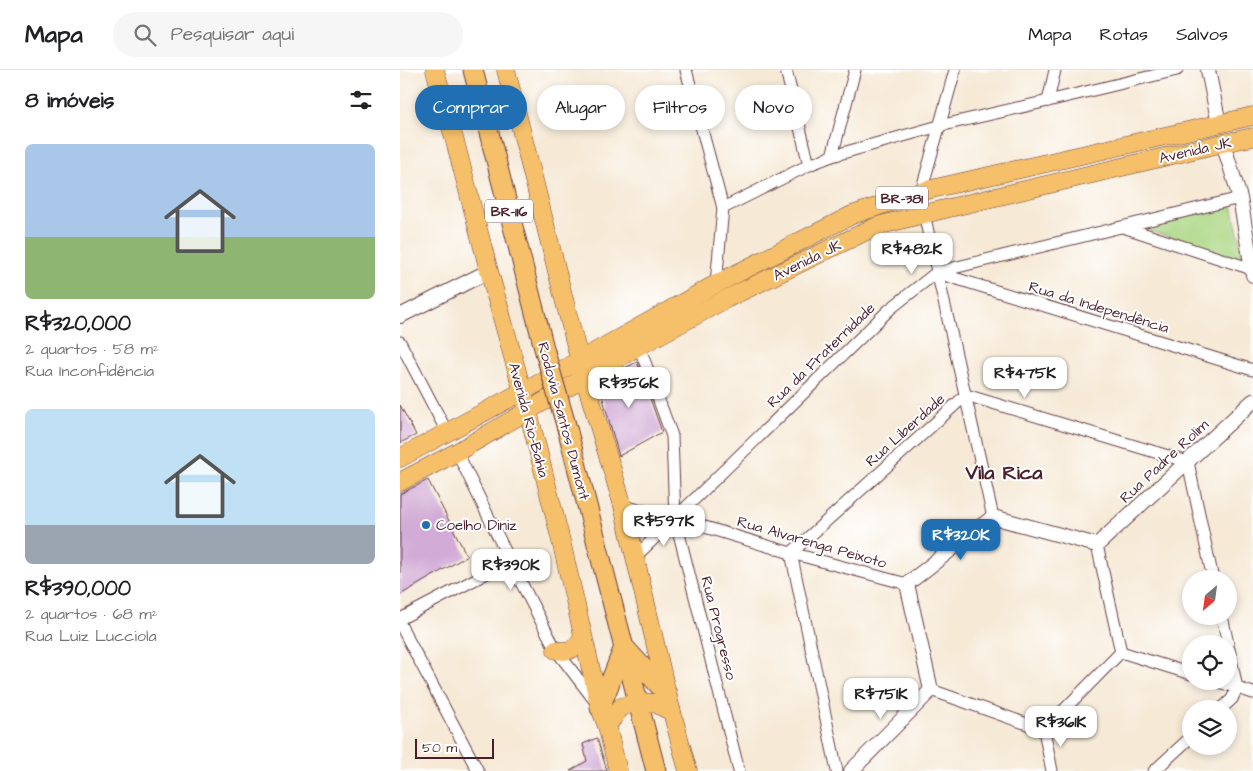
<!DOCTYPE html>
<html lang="pt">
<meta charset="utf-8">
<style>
:root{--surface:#fff;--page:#f6f6f6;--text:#202124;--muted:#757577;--line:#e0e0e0;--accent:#1f6fb2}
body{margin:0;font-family:"Architects Daughter",sans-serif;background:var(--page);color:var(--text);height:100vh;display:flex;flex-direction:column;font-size:19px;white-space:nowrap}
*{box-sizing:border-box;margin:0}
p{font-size:16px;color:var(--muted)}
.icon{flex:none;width:28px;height:28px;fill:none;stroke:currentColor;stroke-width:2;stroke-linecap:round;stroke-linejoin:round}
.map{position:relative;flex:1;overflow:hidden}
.drawer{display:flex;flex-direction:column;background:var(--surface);width:400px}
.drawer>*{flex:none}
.banner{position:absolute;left:15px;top:15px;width:475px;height:45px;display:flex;gap:10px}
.needle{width:32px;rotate:209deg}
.controls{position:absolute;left:782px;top:500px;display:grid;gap:10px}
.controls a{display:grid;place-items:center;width:55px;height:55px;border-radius:50%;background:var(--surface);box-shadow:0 2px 8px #0003;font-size:25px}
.scale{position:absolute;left:15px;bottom:12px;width:79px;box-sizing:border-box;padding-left:5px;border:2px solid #4a1f2b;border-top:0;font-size:14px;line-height:18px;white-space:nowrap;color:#4a1f2b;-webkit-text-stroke:4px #fff;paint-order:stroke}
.price{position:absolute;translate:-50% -42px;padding:0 11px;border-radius:10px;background:#fff;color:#222;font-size:16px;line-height:32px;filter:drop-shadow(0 1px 2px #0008)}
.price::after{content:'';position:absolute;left:50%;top:30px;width:15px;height:11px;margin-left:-8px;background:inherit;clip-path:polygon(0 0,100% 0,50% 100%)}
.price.on{background:var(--accent);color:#fff}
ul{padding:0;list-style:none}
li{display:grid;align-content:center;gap:10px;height:265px;padding:0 25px}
li span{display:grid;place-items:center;height:155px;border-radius:8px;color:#555}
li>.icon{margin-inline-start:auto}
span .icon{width:90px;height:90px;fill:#fffc;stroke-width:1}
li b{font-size:21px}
h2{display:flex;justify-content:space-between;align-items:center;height:60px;padding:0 25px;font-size:21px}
.tag{padding:0 18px;border-radius:22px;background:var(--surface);box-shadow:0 2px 8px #0003;font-size:18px;line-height:45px}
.tag.on{background:var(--accent);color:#fff}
header{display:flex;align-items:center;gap:30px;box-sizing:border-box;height:70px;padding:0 25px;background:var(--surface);border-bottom:1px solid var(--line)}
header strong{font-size:24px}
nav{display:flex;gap:28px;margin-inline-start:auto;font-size:18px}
.search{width:350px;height:45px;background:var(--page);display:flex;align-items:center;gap:12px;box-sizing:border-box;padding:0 18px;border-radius:28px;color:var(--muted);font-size:19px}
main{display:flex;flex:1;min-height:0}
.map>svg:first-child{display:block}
.green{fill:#a9d581;stroke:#7a7a56}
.building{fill:#d2abd6}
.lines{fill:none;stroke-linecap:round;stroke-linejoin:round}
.minor-casing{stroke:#643d44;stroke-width:13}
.tertiary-casing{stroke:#643d44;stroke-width:16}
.primary-casing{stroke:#643d44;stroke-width:19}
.trunk-casing{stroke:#643d44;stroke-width:21}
.minor{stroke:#fff;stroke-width:11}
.tertiary{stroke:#fff;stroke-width:14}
.primary{stroke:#f6c06b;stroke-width:18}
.trunk{stroke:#f6c06b;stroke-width:19}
.trunk-bridge-casing{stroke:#643d44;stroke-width:21;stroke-linecap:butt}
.trunk-bridge{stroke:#f6c06b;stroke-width:19}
.poi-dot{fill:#1f6fb2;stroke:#fff;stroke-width:2}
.labels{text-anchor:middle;stroke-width:4;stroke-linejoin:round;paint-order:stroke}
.shield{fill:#fff;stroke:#80626b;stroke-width:1}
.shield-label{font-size:14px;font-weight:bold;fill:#4a1f2b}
.street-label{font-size:15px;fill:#4a1f2b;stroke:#fff}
.poi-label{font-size:15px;fill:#4a1f2b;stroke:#fff;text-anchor:start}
.district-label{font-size:20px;font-weight:bold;fill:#4a1f2b;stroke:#fff}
</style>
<header>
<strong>Mapa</strong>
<div class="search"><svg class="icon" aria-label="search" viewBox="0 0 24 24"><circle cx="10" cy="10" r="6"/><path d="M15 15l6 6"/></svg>Pesquisar aqui</div>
<nav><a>Mapa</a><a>Rotas</a><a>Salvos</a></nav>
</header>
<main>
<section class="drawer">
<h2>8 imóveis<svg class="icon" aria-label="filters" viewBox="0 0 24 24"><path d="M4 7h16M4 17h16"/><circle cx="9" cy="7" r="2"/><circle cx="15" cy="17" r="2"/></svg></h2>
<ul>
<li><span style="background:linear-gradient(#a9c7e8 60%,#8fb573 0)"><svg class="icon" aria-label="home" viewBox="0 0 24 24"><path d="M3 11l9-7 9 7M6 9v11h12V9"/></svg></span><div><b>R$320,000</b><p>2 quartos · 58 m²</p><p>Rua Inconfidência</p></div></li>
<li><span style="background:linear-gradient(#bfe0f5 75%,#9aa5b1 0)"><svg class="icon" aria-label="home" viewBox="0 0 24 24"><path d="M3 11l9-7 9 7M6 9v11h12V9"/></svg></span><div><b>R$390,000</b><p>2 quartos · 68 m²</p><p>Rua Luiz Lucciola</p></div></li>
</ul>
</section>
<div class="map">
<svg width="853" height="701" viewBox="0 0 853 701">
<rect width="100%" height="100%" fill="#fff"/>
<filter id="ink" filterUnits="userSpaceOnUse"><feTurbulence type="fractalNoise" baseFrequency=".02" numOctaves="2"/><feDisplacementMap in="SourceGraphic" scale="10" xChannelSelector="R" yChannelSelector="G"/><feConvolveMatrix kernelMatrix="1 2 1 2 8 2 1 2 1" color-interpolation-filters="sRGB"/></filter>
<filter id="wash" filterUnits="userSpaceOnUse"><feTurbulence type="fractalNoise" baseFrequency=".0096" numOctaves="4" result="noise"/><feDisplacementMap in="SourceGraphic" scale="20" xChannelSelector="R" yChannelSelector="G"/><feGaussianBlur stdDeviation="1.12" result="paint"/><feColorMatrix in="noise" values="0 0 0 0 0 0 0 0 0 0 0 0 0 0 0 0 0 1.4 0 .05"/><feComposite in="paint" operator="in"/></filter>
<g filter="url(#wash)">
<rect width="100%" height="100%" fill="#f6e9d5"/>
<!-- green -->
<polygon class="green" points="832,135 844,190 734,156"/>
<g id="blocks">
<!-- building -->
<g class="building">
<polygon points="237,292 262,362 219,386 200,318 204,308"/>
<polygon points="0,335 16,365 0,373"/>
<polygon points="28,410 67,486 0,525 0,424"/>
<polygon points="197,668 207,701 170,701 187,691 183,674"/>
</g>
</g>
</g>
<g filter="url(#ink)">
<use href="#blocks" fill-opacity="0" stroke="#643d44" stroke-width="1"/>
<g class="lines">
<!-- minor casing -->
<g class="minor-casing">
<g id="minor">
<polyline points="286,0 323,138 316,214"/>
<polyline points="386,0 409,95"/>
<polyline points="648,31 655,0"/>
<polyline points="432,86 455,0"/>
<polyline points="521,122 555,0"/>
<polyline points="323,138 409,95 432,86 539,56 648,31 777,0"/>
<polyline points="524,144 593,447"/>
<polyline points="723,157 852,199"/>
<polyline points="538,203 853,300"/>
<polyline points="0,272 47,362"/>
<polyline points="239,276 272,366 275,448 339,701"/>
<polyline points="57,382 110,491 156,580 195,631"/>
<polyline points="223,436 275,448 391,483 507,514"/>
<polyline points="235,487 490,239 537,202 840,128"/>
<polyline points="822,546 828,574"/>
<polyline points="0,549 110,491"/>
<polyline points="0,554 78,701"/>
<polyline points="721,582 791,604"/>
<polyline points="816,611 853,623"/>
<polyline points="531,620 644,660 721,582 697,475"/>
<polyline points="821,639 832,629 837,618 829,579"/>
<polyline points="644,660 652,701"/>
<polyline points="437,701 391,483 566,325 788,392 813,509"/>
<polyline points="754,701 791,667"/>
</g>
</g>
<!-- tertiary casing -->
<g class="tertiary-casing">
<g id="tertiary">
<polyline points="808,0 819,54"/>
<polyline points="823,73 840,128 853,205"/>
<polyline points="0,246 89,201"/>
<polyline points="451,701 531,620 507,514 593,447 697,475 853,331"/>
</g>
</g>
<!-- primary casing -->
<g class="primary-casing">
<g id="primary">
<polyline points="35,0 57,79 89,201 128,341 161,471 200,638 207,656 218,701"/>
<polyline points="106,0 182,300 223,436 267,624 288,701"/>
<polyline points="0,388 180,290 316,214 452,145 527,120 853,46"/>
<polyline points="0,412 57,382 239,276 326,229 477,156 524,144 823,73 853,67"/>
<path d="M156 580C170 583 175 579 183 567"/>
<polyline points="207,656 221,637 238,632 255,633 272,642"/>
</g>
</g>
<!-- trunk casing -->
<g class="trunk-casing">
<g id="trunk">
<polyline points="73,0 145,282"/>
<polyline points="168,362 256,701"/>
<polyline points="226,579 267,624"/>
<polyline points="200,638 224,577"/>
</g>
</g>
<!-- minor -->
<use href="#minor" class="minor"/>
<!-- tertiary -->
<use href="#tertiary" class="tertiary"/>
<!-- primary -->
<use href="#primary" class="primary"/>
<!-- trunk -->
<use href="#trunk" class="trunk"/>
<!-- trunk-bridge casing -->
<g class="trunk-bridge-casing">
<polyline id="trunk-bridge" points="145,282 168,362"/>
</g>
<!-- trunk-bridge -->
<use href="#trunk-bridge" class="trunk-bridge"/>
</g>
</g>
<!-- markers -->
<circle class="poi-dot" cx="26" cy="455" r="5"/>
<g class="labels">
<!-- shield labels -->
<g class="shield">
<rect x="476" y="116.5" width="52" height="23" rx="4"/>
<rect x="85" y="129.5" width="48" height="23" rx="4"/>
</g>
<g class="shield-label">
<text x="502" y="133">BR-381</text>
<text x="109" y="146">BR-116</text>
</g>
<!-- street labels -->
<g class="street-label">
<text transform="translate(795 80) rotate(-13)" y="5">Avenida JK</text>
<text transform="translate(407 190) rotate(-26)" y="5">Avenida JK</text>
<text transform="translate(699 237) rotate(17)" y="5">Rua da Independência</text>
<text transform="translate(421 285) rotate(-44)" y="5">Rua da Fraternidade</text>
<text transform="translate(129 350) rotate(75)" y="5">Avenida Rio-Bahia</text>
<text transform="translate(164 351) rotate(75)" y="5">Rodovia Santos Dumont</text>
<text transform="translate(505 360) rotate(-42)" y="5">Rua Liberdade</text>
<text transform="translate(764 391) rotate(-43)" y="5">Rua Padre Rolim</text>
<text transform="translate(412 472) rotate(16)" y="5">Rua Alvarenga Peixoto</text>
<text transform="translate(319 558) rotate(76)" y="5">Rua Progresso</text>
</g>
<!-- poi labels -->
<g class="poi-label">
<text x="36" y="460">Coelho Diniz</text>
</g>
<!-- district labels -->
<g class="district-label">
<text x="604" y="409">Vila Rica</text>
</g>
</g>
</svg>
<div class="controls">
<a><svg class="needle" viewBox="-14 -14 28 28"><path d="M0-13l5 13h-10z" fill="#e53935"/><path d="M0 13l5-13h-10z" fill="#757577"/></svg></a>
<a><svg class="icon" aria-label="locate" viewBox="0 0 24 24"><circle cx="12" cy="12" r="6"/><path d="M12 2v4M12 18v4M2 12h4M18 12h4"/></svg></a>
<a><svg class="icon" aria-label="layers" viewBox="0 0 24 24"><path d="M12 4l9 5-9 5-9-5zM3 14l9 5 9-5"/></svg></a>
</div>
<div class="scale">50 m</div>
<b class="price" style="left:512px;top:205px">R$482K</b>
<b class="price" style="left:625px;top:329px">R$475K</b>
<b class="price" style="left:229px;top:339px">R$356K</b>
<b class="price" style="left:264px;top:477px">R$597K</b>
<b class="price on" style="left:561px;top:491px">R$320K</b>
<b class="price" style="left:111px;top:521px">R$390K</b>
<b class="price" style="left:481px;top:650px">R$751K</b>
<b class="price" style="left:661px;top:678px">R$361K</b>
<div class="banner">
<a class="tag on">Comprar</a>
<a class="tag">Alugar</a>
<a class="tag">Filtros</a>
<a class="tag">Novo</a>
</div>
</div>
</main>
